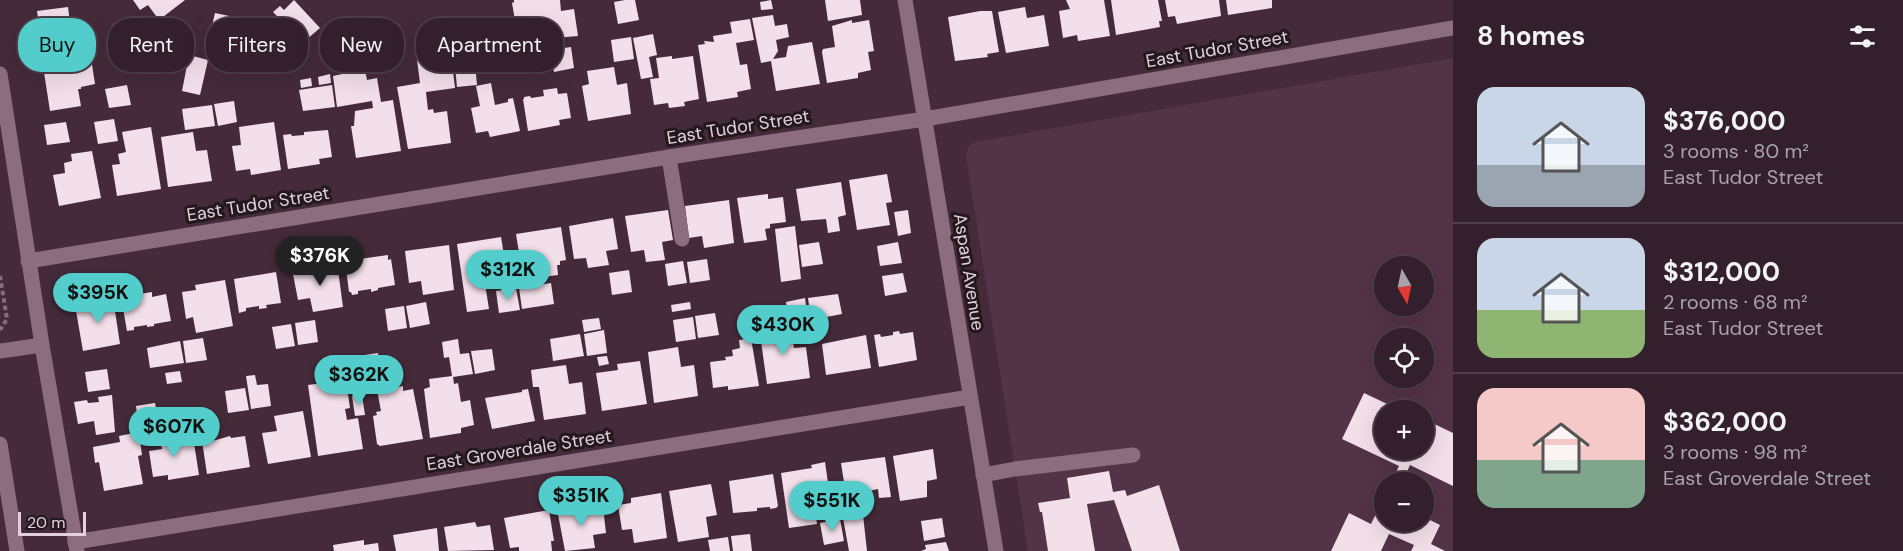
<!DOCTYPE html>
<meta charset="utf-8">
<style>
:root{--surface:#34202c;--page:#3f2d38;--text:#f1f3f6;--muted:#a9a3a9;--line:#4e3e48;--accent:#53cdcb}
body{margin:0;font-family:"DM Sans",sans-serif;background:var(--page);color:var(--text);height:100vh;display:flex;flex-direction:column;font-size:22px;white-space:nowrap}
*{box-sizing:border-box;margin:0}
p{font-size:20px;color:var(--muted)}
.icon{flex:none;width:33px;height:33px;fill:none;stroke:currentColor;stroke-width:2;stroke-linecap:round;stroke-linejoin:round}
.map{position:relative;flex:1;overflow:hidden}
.sheet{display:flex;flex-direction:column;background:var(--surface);width:450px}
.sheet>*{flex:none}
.banner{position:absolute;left:18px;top:18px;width:570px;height:54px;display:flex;gap:12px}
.needle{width:39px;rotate:171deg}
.buttons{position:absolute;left:1374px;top:256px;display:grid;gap:12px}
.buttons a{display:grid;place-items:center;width:60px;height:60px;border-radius:50%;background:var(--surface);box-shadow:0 6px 24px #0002,0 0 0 2px var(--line);font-size:30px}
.scale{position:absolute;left:18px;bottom:15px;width:68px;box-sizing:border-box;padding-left:6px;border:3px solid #e2d1da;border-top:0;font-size:16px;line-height:21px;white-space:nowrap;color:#e2d1da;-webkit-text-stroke:4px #24181f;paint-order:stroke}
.price{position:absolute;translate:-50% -51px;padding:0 14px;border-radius:21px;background:var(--accent);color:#111;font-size:20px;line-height:39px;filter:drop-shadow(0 2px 3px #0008)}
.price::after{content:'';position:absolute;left:50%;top:36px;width:18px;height:14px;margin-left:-9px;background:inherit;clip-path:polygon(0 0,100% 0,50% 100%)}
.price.current{background:#222;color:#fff}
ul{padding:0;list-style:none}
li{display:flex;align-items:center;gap:18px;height:150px;padding:0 24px}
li+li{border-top:2px solid var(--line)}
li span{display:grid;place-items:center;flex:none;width:168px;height:120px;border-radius:18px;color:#555}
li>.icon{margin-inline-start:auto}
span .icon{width:72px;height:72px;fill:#fffc;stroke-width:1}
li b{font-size:26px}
h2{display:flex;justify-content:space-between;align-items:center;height:72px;padding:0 24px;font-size:26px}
.tag{padding:0 21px;border-radius:24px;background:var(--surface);box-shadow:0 6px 24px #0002,0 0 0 2px var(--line);font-size:21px;line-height:54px}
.tag.current{background:var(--accent);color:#111}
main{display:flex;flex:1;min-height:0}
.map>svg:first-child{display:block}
.built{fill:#533346;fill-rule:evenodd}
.building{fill:#f3dfea}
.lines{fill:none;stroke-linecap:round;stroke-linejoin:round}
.path{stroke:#856f7c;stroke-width:4;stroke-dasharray:4.5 3;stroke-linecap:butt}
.minor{stroke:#8b6d7e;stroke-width:15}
.labels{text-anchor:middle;stroke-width:6;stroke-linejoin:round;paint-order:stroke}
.street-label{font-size:18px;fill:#e2d1da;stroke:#24181f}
</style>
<main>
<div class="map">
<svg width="1453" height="551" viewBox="0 0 1453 551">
<rect width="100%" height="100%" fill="#452b3a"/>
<!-- built -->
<path class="built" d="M1453 58V551H1028L966 156 968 147 975 142ZM1384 267H1424V306H1384ZM1384 339H1424V378H1384ZM1384 411H1424V450H1384ZM1384 483H1424V522H1384Z"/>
<!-- building -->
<g class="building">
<polygon points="133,0 185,0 159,20 148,5 140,10"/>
<polygon points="294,0 320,28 286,57 263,32 278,17 273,12 280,6 284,10"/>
<polygon points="514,0 560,0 561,11 574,9 578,36 555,38 554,33 551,34 546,21 516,26 512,3 514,2"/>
<polygon points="625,0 635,0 639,20 618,24 614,2"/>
<polygon points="771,0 773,9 761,10 760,2"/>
<polygon points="825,0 860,0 862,15 828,21"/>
<polygon points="1066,0 1104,0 1110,36 1078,41 1077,35 1063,38 1059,11 1070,9"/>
<polygon points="1111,0 1158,0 1162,21 1159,21 1160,27 1116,35"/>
<polygon points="1165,0 1219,0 1221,16 1177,24 1175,16 1168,17"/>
<polygon points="1226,0 1272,0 1272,8 1228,15"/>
<polygon points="68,7 70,23 73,22 78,50 44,57 37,11"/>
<polygon points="1025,7 1027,18 1044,15 1049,46 1006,53 998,12"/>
<polygon points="980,11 992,11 999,52 987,54 988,57 955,61 948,17"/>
<polygon points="215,13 253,21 246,54 240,52 240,49 229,46 226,57 206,52"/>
<polygon points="773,15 775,26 787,24 789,37 776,40 778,51 773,59 786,57 788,46 812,42 820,84 776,91 771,61 761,63 752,18"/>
<polygon points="155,17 176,45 163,64 137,30"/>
<polygon points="750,19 754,40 736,43 740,65 747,64 751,89 737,92 738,97 707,102 698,45 705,44 704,41 714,42 713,36 732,33 730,22"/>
<polygon points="852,20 852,23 869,20 874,51 868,52 871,70 858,73 858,78 827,83 822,52 823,49 835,47 832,26"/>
<polygon points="343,29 358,45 343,59 328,42"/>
<polygon points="653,34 657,55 649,57 653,77 641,79 633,38"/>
<polygon points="631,37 634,59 614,62 611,40"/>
<polygon points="571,47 574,68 554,72 550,50"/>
<polygon points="189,55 208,60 200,95 182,91"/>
<polygon points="451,55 455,88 426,92 428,110 433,109 434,113 447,111 451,143 408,149 397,87 420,83 417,60"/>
<polygon points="672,56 672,59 693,56 699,99 684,102 685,106 669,108 668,103 654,105 650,79 659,78 656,58"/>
<polygon points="151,57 157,68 148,73 142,62"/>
<polygon points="91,58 95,84 81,87 81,89 78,89 81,106 50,111 43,66"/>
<polygon points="475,63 477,85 457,87 455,66"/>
<polygon points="614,67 617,85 627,83 631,114 588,121 582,86 589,84 587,71"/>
<polygon points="365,69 367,80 377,78 381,102 393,100 401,151 356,158 351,126 354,126 355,111 373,108 372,101 337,107 333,76"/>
<polygon points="330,74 331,83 319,85 318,77"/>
<polygon points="311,78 312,86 301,88 300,80"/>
<polygon points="491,83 495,105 508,102 508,99 513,98 520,131 490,137 488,131 476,133 471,108 480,106 476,86"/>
<polygon points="127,85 131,105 109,108 105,89"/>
<polygon points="332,85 335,107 303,111 299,90"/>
<polygon points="557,88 558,94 567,93 571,118 559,120 560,125 528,131 523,99 524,99 524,97 530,96 531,98 544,96 543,90"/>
<polygon points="234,101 237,122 218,126 214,104"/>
<polygon points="212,105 215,126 185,130 182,109"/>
<polygon points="114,119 118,141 98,144 94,122"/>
<polygon points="66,122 70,142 47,145 44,125"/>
<polygon points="274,122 281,170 251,175 250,169 236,171 232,146 241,145 239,127"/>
<polygon points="151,127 161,189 117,196 112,165 120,164 118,154 126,152 122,132"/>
<polygon points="328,130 332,157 319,159 320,164 288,169 283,135 291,134 292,136 304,135 304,132"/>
<polygon points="193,132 196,151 207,150 212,181 168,187 161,137"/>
<polygon points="92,151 101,198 59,206 53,175 65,173 64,163 72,161 71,154"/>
<polygon points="887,174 892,202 886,203 890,225 857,230 849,180"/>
<polygon points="841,182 846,215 838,217 840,231 828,233 826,219 801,221 796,189"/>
<polygon points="768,194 768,199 783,197 786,222 770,224 770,228 765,229 767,240 744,243 737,198"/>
<polygon points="729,200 734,243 704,248 702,236 689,238 685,206"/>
<polygon points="668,210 673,240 662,242 665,260 646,262 644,250 631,252 625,216"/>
<polygon points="908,210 911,233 898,236 894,212"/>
<polygon points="613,218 618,249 606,251 609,265 588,268 586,258 574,259 569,226"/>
<polygon points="795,226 801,279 781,282 775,229"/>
<polygon points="561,227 566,260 560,261 560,265 557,265 558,275 536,278 533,263 521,265 516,234"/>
<polygon points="501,237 506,267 498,268 500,275 496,276 497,282 485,284 489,309 467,312 457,244"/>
<polygon points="819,242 823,264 802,267 799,245"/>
<polygon points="898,242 902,263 880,266 877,246"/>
<polygon points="449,245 454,290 423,295 421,281 409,283 405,251"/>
<polygon points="388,255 388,260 391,259 395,285 378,288 378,290 371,292 371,289 358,291 358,294 352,295 351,292 349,292 345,261"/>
<polygon points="707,259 710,280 690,283 687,262"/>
<polygon points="683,261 687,283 668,286 665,264"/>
<polygon points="337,262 343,307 313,312 310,298 298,300 293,274 307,272 307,267"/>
<polygon points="629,270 632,292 612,295 609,273"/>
<polygon points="276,272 281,303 266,305 267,308 259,309 259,306 246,308 246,311 239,313 234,279"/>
<polygon points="903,273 907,292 885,296 882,276"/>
<polygon points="225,280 233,326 196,333 193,317 186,319 182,292 196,290 195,285"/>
<polygon points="551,283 554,304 522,309 519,288"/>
<polygon points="516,288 520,310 499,313 496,291"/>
<polygon points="152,292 152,297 166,294 171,321 154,324 154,326 147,327 147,325 134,327 134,330 127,331 121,297"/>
<polygon points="838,294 842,314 811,320 808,298"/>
<polygon points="113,298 120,344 83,351 75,305"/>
<polygon points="805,298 808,321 789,324 786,302"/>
<polygon points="426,302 430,324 410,328 406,306"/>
<polygon points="690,302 691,309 672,312 671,305"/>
<polygon points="404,306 407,328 388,331 385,309"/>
<polygon points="715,313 719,335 698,338 695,316"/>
<polygon points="693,317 696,339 676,342 673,320"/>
<polygon points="599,318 601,329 584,332 582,320"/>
<polygon points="315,320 318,342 298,345 295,323"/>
<polygon points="291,324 295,346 276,349 272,327"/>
<polygon points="779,324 780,332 791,331 794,348 806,347 810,378 767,384 759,327"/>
<polygon points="604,330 607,353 587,356 584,334"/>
<polygon points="899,331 900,334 913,332 917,360 879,367 874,335 880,334 881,337 893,335 893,332"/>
<polygon points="580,334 584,356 553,361 550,339"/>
<polygon points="866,335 871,368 826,375 822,344"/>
<polygon points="203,338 207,360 186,363 183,341"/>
<polygon points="751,338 759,386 728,390 728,386 713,388 710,362 726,360 725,357 733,356 732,350 740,348 739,340"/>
<polygon points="458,339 460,354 469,353 473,374 453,377 454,384 458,383 461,402 470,400 474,425 461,428 461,433 430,438 424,389 430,387 429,379 452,376 449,357 444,358 442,342"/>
<polygon points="180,341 184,363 150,368 147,348"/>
<polygon points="678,347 681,367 694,365 698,396 654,403 648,352"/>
<polygon points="492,349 495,370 475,374 471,351"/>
<polygon points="378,353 383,390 403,386 403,391 413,389 423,439 380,446 377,444 373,416 377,415 376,412 381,411 377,390 363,392 358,356"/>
<polygon points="607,356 609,364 599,366 597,357"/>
<polygon points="640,361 647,404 602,411 596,373 618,370 617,364"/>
<polygon points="566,365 569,384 582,382 586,414 544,420 539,387 533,387 531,370"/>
<polygon points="107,369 110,389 88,392 85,372"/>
<polygon points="357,370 360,392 348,394 350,408 345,409 347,420 358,418 363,449 318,456 308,385 338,381 337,373"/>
<polygon points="180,371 182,382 167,384 165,373"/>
<polygon points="255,375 257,385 268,384 271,406 251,409 246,376"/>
<polygon points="245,388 249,410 228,413 225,391"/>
<polygon points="528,389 535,421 492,429 485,398 522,392 522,390"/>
<polygon points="1364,393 1402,411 1384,411 1384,450 1405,450 1402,457 1405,458 1409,450 1424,450 1424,419 1453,433 1453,486 1410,465 1402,483 1391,483 1399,466 1342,439"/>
<polygon points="112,395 115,432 96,435 94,421 78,424 74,402 87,400 88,403 99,402 98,397"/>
<polygon points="362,395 365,415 355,416 352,396"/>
<polygon points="155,403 159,424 139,427 136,406"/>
<polygon points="303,411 311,457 268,464 262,433 277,431 274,416"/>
<polygon points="179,430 181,445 194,443 199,475 168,480 168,475 153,477 149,451 162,449 159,433"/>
<polygon points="134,433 135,441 140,440 142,455 138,456 143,484 104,491 99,462 95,463 93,447 120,442 119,436"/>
<polygon points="230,436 231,438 245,436 250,467 207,474 202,441 209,440 209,442"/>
<polygon points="933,449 937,479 927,481 927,497 900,501 893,456"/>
<polygon points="885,457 891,497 879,498 878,489 869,491 869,494 862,495 862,492 846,495 841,463"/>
<polygon points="825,462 830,497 813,500 817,524 789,528 781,473 812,468 811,465"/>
<polygon points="1109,471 1113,492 1125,490 1127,496 1159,485 1180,551 1132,551 1114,500 1087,504 1095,551 1048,551 1042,512 1040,512 1038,503 1070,498 1067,478"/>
<polygon points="773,474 778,506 776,508 770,509 770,507 757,508 757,511 733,513 729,481"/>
<polygon points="711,484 717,515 706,517 709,537 678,542 669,491"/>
<polygon points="661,493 667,538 634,543 632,529 622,530 618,505 631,503 631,498"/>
<polygon points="1384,497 1384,522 1393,526 1395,522 1424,522 1424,517 1440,525 1431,544 1445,551 1411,551 1414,545 1389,534 1381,551 1331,551 1349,513 1371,524"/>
<polygon points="587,505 588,509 603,507 606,533 593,535 595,548 565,551 557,509"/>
<polygon points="549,510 554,541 551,541 552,551 519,551 519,547 510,548 504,518"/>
<polygon points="863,515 867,551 849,551 843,518"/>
<polygon points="942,518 945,537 924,541 921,521"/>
<polygon points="840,519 844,541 824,545 820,523"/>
<polygon points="475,522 477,527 490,525 494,550 448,551 444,527"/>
<polygon points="437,528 439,551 396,551 393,535"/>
<polygon points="750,534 752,551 733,551 731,536"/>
<polygon points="728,537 730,551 710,551 708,540"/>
<polygon points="364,540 364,545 378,543 379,551 334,551 333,545"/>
<polygon points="946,542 949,551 921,551 926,549 925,545"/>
</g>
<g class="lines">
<!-- path -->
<polyline class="path" points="0,276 7,319 0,330"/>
<!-- minor -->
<g class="minor">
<polyline points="905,0 996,551"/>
<polyline points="0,74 42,345 77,551"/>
<polyline points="669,157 682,239"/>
<polyline points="28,261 669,157 925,119 1453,28"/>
<polyline points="0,351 42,345"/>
<polyline points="0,444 17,551"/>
<polyline points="983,475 1015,469 1133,455"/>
<polyline points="75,542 970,397"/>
</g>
</g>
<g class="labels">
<!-- street labels -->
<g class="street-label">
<text transform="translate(1217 49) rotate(-10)" y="6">East Tudor Street</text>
<text transform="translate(738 127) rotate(-9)" y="6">East Tudor Street</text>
<text transform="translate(258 204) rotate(-9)" y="6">East Tudor Street</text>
<text transform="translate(969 272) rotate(81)" y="6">Aspan Avenue</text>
<text transform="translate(519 450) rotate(-9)" y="6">East Groverdale Street</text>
</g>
</g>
</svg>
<div class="buttons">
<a><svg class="needle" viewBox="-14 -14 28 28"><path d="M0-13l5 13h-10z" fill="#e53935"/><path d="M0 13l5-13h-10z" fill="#a9a3a9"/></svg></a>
<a><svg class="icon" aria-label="locate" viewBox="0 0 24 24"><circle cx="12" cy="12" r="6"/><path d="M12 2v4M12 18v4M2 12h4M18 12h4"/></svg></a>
<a>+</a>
<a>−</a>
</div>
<div class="scale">20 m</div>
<b class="price current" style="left:320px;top:287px">$376K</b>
<b class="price" style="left:508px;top:301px">$312K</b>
<b class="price" style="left:98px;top:324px">$395K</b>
<b class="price" style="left:783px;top:356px">$430K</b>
<b class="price" style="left:359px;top:406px">$362K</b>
<b class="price" style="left:174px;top:458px">$607K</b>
<b class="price" style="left:581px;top:527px">$351K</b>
<b class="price" style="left:832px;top:532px">$551K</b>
<div class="banner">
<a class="tag current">Buy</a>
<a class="tag">Rent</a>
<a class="tag">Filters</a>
<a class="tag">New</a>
<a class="tag">Apartment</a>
</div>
</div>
<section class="sheet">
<h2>8 homes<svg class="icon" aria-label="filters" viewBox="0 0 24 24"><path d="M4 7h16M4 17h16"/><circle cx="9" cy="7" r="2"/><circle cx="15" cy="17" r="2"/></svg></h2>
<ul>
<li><span style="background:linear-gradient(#c9d6e8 65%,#9aa5b1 0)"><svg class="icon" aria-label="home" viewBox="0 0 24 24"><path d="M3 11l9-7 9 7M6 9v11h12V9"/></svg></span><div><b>$376,000</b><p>3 rooms · 80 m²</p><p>East Tudor Street</p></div></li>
<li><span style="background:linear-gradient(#c9d6e8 60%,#8fb573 0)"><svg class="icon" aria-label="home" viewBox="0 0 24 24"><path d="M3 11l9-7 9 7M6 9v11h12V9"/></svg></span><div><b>$312,000</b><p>2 rooms · 68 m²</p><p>East Tudor Street</p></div></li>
<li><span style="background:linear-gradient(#f6c9c9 60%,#7fa58c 0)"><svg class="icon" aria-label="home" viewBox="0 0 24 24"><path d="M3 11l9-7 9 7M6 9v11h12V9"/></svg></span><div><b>$362,000</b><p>3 rooms · 98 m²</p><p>East Groverdale Street</p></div></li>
</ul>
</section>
</main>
